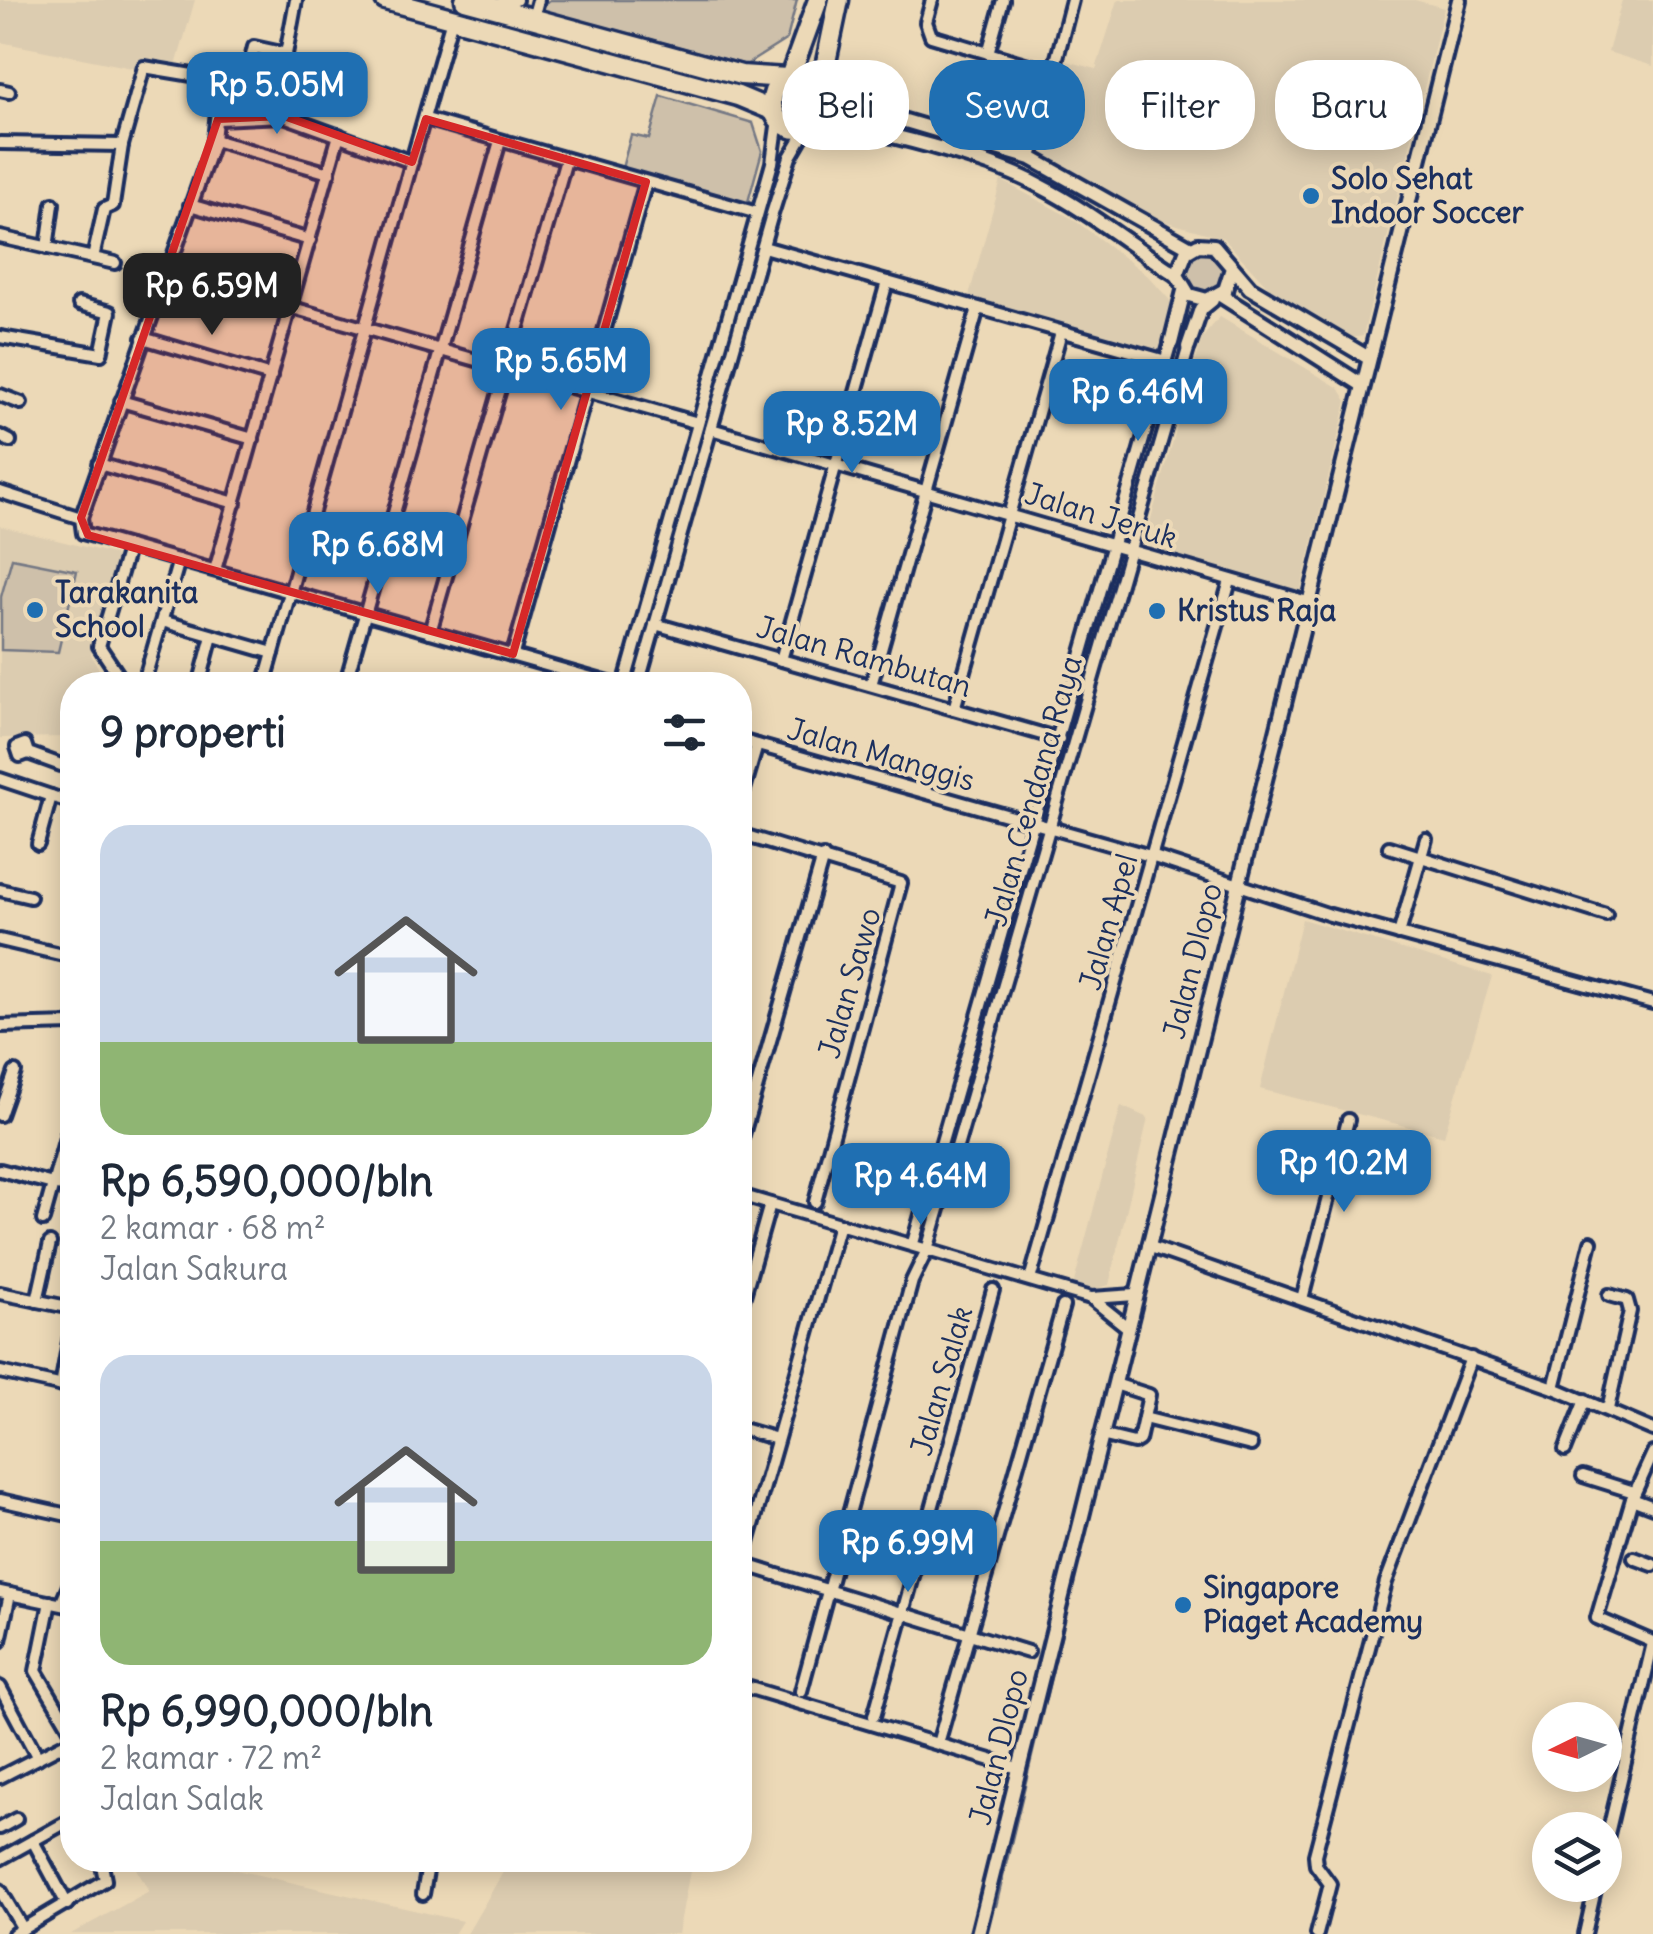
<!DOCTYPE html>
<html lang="id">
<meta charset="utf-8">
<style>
:root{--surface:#fff;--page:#f2f2f3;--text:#1f2937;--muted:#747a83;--accent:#1f6fb2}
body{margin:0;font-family:Delius,sans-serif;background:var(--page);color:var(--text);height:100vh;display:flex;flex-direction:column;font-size:38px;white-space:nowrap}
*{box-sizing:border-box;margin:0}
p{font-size:32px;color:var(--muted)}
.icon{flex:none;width:55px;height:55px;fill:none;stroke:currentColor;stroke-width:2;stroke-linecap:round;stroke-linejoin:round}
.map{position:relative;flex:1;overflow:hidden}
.drawer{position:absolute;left:60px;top:672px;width:692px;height:1200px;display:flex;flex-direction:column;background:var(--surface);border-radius:40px;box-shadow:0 5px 25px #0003}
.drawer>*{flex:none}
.banner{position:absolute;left:782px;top:60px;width:720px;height:90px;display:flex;gap:20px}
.needle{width:65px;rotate:265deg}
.tools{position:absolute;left:1532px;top:1702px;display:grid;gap:20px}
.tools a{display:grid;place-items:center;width:90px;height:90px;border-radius:50%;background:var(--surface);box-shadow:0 5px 25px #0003;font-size:50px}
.price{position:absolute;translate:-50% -85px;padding:0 22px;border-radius:20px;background:var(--accent);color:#fff;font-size:32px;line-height:65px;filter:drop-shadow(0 2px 5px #0008)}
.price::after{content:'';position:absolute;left:50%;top:60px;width:30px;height:22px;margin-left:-15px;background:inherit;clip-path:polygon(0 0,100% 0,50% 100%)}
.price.selected{background:#222;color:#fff}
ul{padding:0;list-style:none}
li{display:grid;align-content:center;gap:20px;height:530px;padding:0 40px}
li span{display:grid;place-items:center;height:310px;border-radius:30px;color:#555}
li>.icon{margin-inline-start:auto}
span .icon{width:180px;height:180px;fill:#fffc;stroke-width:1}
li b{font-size:42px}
h2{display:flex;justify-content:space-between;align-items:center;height:120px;padding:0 40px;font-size:42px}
.tag{padding:0 35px;border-radius:40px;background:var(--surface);box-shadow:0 5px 25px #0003;font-size:35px;line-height:90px}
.tag.selected{background:var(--accent);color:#fff}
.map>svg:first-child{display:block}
.built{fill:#dcccb0}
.green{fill:#cec0aa;stroke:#747884;stroke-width:2.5}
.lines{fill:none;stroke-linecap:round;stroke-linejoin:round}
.stream{stroke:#6d7281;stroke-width:2.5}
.minor-casing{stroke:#1b2f5e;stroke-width:18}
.tertiary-casing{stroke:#1b2f5e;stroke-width:20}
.primary-casing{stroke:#1b2f5e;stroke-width:25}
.minor{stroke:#ecd9b7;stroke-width:10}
.tertiary{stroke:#ecd9b7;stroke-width:12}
.primary{stroke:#ecd9b7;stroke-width:18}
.marked{fill:#d62828;fill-opacity:0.2;stroke:#d62828;stroke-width:8;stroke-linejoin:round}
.poi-dot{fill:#1f6fb2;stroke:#ecd9b7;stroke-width:4}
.labels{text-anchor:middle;stroke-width:8;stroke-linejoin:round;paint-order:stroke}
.poi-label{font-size:30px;font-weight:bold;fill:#1b2f5e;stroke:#ecd9b7;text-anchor:start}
.street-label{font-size:30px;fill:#1b2f5e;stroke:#ecd9b7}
</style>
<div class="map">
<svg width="1653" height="1934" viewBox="0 0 1653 1934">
<rect width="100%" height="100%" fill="#ecd9b7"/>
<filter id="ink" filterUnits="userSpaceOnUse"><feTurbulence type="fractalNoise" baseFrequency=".01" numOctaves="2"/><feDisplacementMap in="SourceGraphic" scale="20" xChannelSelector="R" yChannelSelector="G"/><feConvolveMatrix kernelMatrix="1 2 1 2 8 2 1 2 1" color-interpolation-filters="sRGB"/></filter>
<g filter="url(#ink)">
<!-- built -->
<g class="built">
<polygon points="0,0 195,0 173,76 0,42"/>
<polygon points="1118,0 1415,0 1444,8 1363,336 1351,338 1281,301 1223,238 1153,218 1040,156 1067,61 1096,69"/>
<polygon points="1622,0 1653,0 1653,66 1608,52"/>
<polygon points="1001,180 1073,219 1147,275 1177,308 1163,357 967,303"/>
<polygon points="1220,317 1339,388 1347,401 1300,593 1148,547 1145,540 1202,338"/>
<polygon points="0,526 113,554 116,559 91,654 107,685 72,685 72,737 0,738"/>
<polygon points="1302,919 1492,976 1444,1136 1260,1089"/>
<polygon points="1121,1106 1148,1118 1109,1285 1091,1290 1073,1286"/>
<polygon points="131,1860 192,1860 462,1921 454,1934 71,1934 149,1891"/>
<polygon points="510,1860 692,1860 678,1934 467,1934"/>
</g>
<!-- green -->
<g class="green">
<polygon points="550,0 797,0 787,39 746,65 538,9"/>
<polygon points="661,96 753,123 762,151 746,209 621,172 631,135 649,139"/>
<circle cx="1204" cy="273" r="19"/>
<polygon points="12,558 77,571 58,652 1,650 1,597"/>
</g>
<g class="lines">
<!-- stream -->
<g class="stream">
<polyline points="1157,1243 1216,1010"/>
<polyline points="1122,1384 1155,1251"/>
<polyline points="1110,1432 1120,1392"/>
<polyline points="996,1906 1108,1440"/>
</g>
<!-- minor casing -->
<g class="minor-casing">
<g id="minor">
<polyline points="932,0 926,22 931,36 1052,72"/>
<polyline points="495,5 516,0"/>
<polyline points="533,18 538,0"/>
<polyline points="988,53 1003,0"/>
<polyline points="210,87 246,81 254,47 286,54 296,0"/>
<polyline points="0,90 9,92"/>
<polyline points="218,119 284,116 412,162"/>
<polyline points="426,119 754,212"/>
<polyline points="214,140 329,173"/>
<polyline points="0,143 122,145 144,67 204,77 217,111 214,140 81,518 83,533 616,685"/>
<polyline points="1031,158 1072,0"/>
<polyline points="190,205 310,240"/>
<polyline points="0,237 93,258 104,209 113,205 122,145"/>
<polyline points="47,248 53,204"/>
<polyline points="767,248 1166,361"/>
<polyline points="93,258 115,263"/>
<polyline points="166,272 698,423"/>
<polyline points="0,337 101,354 110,312 79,304"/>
<polyline points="143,338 271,376"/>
<polyline points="0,395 21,403"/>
<polyline points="121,401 253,439"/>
<polyline points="711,429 1304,601"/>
<polyline points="0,436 10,441"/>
<polyline points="99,464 235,503"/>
<polyline points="0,492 81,518"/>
<polyline points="215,570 339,135"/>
<polyline points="162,621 273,653"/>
<polyline points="655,624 1059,739"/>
<polyline points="430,632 566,160"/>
<polyline points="513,654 646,182"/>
<polyline points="781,660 887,282"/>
<polyline points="125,685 99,646 129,546"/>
<polyline points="143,685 179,560"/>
<polyline points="199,685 212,636"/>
<polyline points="264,685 452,19"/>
<polyline points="345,685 500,141"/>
<polyline points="624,685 772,163 778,119"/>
<polyline points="638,685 772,214 790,157 807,128"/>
<polyline points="871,685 978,308"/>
<polyline points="954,709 1061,332"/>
<polyline points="740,740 1154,857 1330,915 1653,1003"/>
<polyline points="28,753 25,744 17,747 20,756 28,753 72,769"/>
<polyline points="0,779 72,803"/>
<polyline points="740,803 757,745"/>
<polyline points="740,834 901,883 815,1202"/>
<polyline points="38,844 51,796"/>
<polyline points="1389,847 1606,915"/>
<polyline points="0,890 30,897"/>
<polyline points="1399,934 1426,839"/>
<polyline points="0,940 72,957"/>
<polyline points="0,1026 72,1024"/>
<polyline points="0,1115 15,1072"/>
<polyline points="740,1145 823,857"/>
<polyline points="0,1170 72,1189"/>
<polyline points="740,1195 1091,1298 1127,1327"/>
<polyline points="43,1220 67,1134"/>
<polyline points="913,1243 1170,345"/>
<polyline points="1148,1246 1554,1388 1653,1430"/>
<polyline points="928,1247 1188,349"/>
<polyline points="1031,1276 1230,581"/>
<polyline points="0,1293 72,1308"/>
<polyline points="1092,1298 1135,1295"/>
<polyline points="1302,1299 1348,1120"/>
<polyline points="37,1301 50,1243"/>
<polyline points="740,1310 770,1204"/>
<polyline points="0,1372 72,1388"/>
<polyline points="61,1386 72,1325"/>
<polyline points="1554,1388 1591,1242"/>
<polyline points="1608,1409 1630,1311 1627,1300 1609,1295"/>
<polyline points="1144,1418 1251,1445"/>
<polyline points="746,1430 777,1439"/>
<polyline points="1101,1435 1134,1443 1139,1440 1149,1395 1115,1384"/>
<polyline points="1565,1450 1585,1400"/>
<polyline points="1653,1453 1632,1499 1597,1618 1653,1642"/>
<polyline points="1583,1476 1634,1492"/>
<polyline points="1632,1499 1653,1507"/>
<polyline points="0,1500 72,1516"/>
<polyline points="1634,1558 1653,1565"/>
<polyline points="740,1563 775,1574"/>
<polyline points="742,1564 839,1224"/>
<polyline points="778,1575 1028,1652"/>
<polyline points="0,1592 72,1607"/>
<polyline points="50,1602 36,1671 72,1732"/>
<polyline points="61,1604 72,1579"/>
<polyline points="0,1641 10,1594"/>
<polyline points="740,1685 1018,1768"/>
<polyline points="0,1687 38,1758"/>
<polyline points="801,1691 912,1281 927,1250"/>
<polyline points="874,1716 993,1290"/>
<polyline points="939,1740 1063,1306"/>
<polyline points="0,1777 72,1740"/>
<polyline points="0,1828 16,1819"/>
<polyline points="33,1841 67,1904"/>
<polyline points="1605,1847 1653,1643"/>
<polyline points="0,1859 72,1819"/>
<polyline points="0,1890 23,1929"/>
<polyline points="423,1894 429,1860"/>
<polyline points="14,1934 105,1880 101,1860"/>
<polyline points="1317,1934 1330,1884 1316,1865 1315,1855 1386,1582 1471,1358"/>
<polyline points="1585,1934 1596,1885"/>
</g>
</g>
<!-- tertiary casing -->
<g class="tertiary-casing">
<g id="tertiary">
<polyline points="824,90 858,107 1031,158 1191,248"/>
<path d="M816 123C872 127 991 159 1040 186 1089 211 1131 246 1177 275"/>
<polyline points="1232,268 1225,290 1207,300 1189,295 1177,275 1186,252 1198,245 1214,246 1250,288 1367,357"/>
<polyline points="1220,295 1362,385"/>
<polyline points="1171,343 1184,291"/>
<polyline points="1188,347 1201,309 1212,300"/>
<polyline points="978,1934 1459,0"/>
</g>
</g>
<!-- primary casing -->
<g class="primary-casing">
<g id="primary">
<polyline points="385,0 738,96 774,111"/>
<polyline points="465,0 741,75 787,78"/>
<circle cx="799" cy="102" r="27"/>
<polyline points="790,77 818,0"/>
<polyline points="821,86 839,0"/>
</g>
</g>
<!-- minor -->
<use href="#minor" class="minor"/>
<!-- tertiary -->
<use href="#tertiary" class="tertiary"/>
<!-- primary -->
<use href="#primary" class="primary"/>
</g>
</g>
<!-- marked area -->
<path class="marked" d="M284 116 412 162 426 119 646 182 513 654 88 535 81 518 218 119Z"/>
<!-- markers -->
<g class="poi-dot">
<circle cx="1311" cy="196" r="10"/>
<circle cx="35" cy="610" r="10"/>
<circle cx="1157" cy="611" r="10"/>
<circle cx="1183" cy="1605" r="10"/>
</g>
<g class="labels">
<!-- poi labels -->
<g class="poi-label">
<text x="1331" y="189">Solo Sehat<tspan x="1331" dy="34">Indoor Soccer</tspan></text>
<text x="55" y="603">Tarakanita<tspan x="55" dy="34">School</tspan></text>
<text x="1177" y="621">Kristus Raja</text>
<text x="1203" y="1598">Singapore<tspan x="1203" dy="34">Piaget Academy</tspan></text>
</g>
<!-- street labels -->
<g class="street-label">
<text transform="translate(1101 516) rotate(17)" y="10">Jalan Jeruk</text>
<text transform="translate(864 657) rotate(16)" y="10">Jalan Rambutan</text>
<text transform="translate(881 755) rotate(16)" y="10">Jalan Manggis</text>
<text transform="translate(1034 791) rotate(-74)" y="10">Jalan Cendana Raya</text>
<text transform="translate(1109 922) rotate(-74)" y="10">Jalan Apel</text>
<text transform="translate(1193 961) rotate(-76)" y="10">Jalan Dlopo</text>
<text transform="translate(850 983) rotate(-74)" y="10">Jalan Sawo</text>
<text transform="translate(942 1381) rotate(-74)" y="10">Jalan Salak</text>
<text transform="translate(999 1747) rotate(-76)" y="10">Jalan Dlopo</text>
</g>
</g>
</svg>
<div class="tools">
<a><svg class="needle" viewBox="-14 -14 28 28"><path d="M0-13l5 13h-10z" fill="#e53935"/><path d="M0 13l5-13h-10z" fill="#747a83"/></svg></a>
<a><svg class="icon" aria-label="layers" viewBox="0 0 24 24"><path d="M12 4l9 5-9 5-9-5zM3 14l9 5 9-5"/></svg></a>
</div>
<b class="price" style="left:277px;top:137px">Rp 5.05M</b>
<b class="price selected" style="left:212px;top:338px">Rp 6.59M</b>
<b class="price" style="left:561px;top:413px">Rp 5.65M</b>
<b class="price" style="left:1138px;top:444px">Rp 6.46M</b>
<b class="price" style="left:852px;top:476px">Rp 8.52M</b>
<b class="price" style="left:378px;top:597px">Rp 6.68M</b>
<b class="price" style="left:1344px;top:1215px">Rp 10.2M</b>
<b class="price" style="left:921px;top:1228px">Rp 4.64M</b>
<b class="price" style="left:908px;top:1595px">Rp 6.99M</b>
<div class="banner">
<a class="tag">Beli</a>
<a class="tag selected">Sewa</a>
<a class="tag">Filter</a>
<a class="tag">Baru</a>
</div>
<section class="drawer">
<h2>9 properti<svg class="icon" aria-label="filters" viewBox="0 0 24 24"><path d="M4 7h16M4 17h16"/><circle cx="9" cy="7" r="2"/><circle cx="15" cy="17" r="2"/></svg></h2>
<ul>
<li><span style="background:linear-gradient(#c9d6e8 70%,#8fb573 0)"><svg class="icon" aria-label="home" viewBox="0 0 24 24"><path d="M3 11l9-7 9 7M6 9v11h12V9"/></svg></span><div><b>Rp 6,590,000/bln</b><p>2 kamar · 68 m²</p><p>Jalan Sakura</p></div></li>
<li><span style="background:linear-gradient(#c9d6e8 60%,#8fb573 0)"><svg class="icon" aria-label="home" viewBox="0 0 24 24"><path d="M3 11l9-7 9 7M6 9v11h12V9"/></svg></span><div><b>Rp 6,990,000/bln</b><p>2 kamar · 72 m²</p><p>Jalan Salak</p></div></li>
</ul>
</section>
</div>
